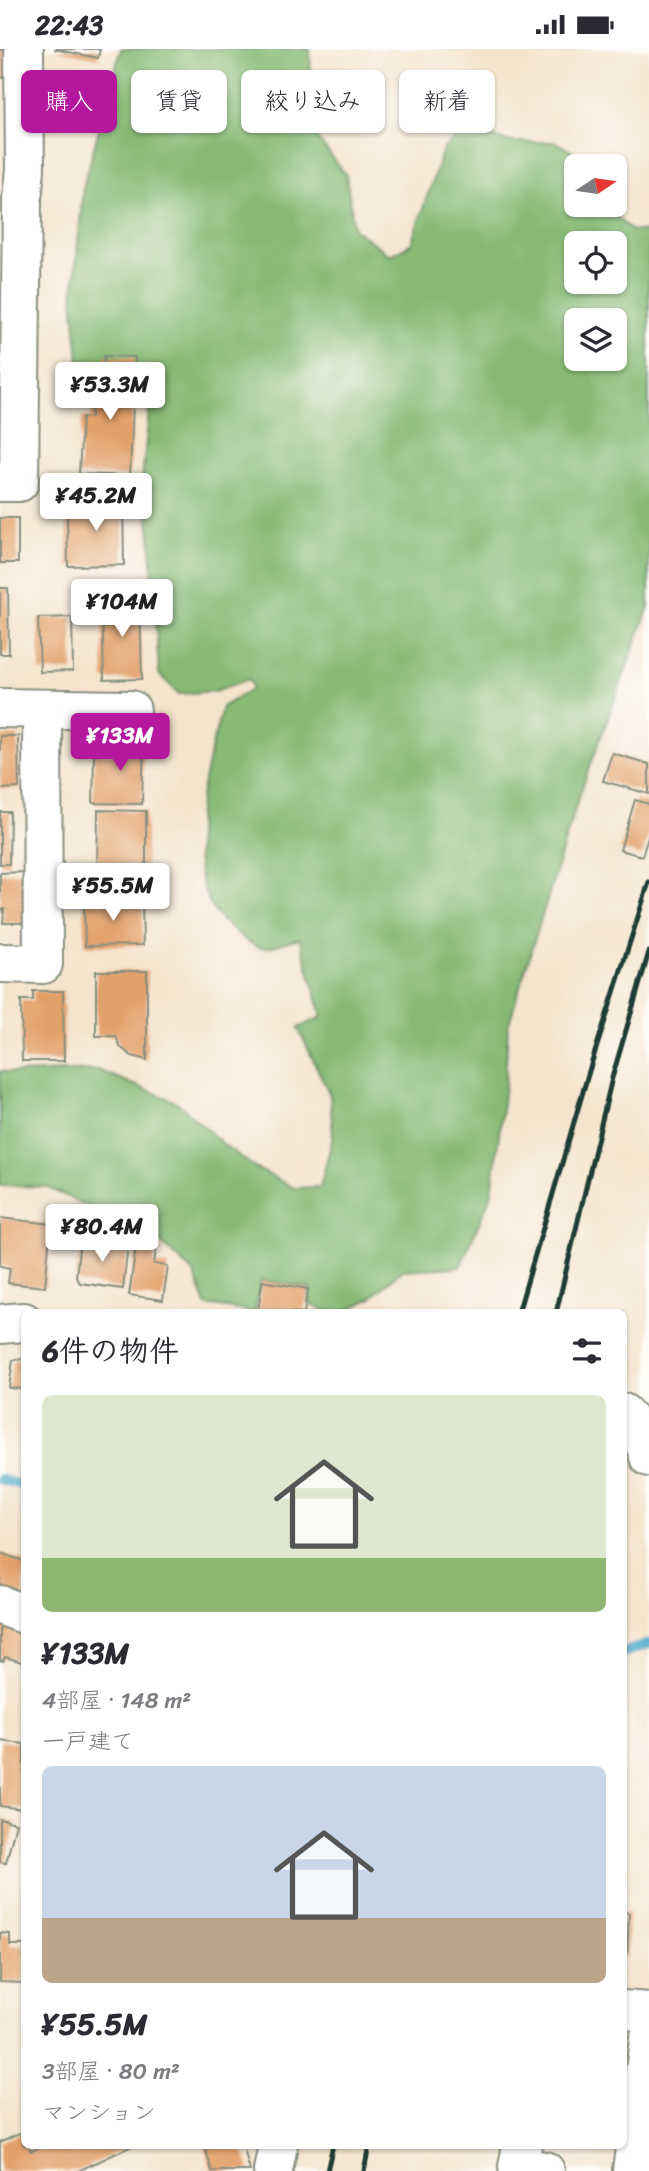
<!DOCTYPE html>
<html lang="ja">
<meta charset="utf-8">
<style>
:root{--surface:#fff;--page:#f2f2f3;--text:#2b2b33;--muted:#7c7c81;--accent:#b5179e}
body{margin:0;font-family:Sriracha,"Klee One",sans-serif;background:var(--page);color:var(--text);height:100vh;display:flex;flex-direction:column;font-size:26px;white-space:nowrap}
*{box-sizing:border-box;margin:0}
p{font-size:23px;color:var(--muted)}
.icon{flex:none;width:38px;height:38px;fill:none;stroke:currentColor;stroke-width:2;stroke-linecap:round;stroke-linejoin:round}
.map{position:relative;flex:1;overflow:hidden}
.panel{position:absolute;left:21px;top:1260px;width:606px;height:840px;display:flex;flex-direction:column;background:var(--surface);border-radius:10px;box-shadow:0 2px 5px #0004}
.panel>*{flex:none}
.hud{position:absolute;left:21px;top:21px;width:607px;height:63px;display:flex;gap:14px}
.needle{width:46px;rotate:77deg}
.tools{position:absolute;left:564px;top:105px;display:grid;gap:14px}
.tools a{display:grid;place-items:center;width:63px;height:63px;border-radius:10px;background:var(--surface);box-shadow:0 2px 5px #0004;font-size:35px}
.price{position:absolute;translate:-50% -60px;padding:0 16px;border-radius:7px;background:#fff;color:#222;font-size:23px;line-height:46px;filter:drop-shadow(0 2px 4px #0008)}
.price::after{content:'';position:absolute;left:50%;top:42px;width:21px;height:16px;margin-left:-10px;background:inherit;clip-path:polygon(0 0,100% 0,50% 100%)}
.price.active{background:var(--accent);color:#fff}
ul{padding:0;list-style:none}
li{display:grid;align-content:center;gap:14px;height:371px;padding:0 21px}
li span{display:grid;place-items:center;height:217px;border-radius:10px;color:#555}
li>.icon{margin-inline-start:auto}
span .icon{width:126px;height:126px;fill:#fffc;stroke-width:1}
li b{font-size:30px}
h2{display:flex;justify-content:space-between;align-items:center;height:84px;padding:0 21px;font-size:30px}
.pill{padding:0 24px;border-radius:10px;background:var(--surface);box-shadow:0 2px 5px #0004;font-size:24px;line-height:63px}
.pill.active{background:var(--accent);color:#fff}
.status{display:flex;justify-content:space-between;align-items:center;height:49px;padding:0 35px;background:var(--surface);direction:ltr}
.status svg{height:19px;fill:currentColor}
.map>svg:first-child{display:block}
.forest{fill:#86ba75;stroke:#527c54;stroke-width:2;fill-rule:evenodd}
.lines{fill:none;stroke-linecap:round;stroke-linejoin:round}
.stream{stroke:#4ca7ca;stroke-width:10}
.building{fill:#e3a16b}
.minor-casing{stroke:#8a9080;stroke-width:42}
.major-casing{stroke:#8a9080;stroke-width:42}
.minor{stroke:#fff;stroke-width:38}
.major{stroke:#fff;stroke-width:38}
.rail{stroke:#1f3d34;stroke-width:5}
</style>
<div class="status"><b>22:43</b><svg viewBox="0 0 49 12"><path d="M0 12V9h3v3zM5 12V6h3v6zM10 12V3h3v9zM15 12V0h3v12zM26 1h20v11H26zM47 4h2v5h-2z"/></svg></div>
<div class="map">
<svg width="649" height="2122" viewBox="0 0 649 2122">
<rect width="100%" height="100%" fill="#fdfcf7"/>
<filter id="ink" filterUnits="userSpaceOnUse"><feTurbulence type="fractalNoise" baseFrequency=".0143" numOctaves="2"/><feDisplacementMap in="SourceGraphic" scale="14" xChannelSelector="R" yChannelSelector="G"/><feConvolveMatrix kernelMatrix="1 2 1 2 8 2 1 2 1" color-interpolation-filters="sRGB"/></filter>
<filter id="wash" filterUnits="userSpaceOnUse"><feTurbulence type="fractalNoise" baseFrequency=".00686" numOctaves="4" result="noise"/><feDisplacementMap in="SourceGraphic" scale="28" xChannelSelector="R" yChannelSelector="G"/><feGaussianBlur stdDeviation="1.57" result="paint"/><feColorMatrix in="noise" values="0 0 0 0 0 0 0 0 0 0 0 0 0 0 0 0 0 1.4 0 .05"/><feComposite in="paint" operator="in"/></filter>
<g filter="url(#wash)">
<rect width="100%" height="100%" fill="#f5e4cd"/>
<!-- forest -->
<path class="forest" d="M121 0H310L312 83 346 126 354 180 390 206 411 195 443 100 464 82 513 93H555L586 110 588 117H576V156H603L632 182H649V558L578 750 508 977 505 1035 492 1144 460 1218 402 1221 370 1250 343 1263 323 1261 308 1253 310 1239 261 1231 255 1263 206 1256 194 1224 155 1188 46 1138 0 1136V1022L17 1024 98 1021 177 1053 224 1096 257 1120 294 1139 320 1138 333 1087 330 1046 298 979 322 968 300 889C260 900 264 907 229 878 170 828 207 720 222 658L253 639 249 630 215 642 179 645 159 625 150 483 142 432 153 322 80 321 73 250 83 139ZM576 194H614V233H576ZM576 271H614V310H576Z"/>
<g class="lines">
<!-- stream -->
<g class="stream">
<polyline points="0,1430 24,1437"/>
<polyline points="623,1604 649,1595"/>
</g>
</g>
<g id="blocks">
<!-- building -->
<g class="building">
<polygon points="0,0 11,0 13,28 0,29"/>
<polygon points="54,0 100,0 98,9"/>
<polygon points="104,307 135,308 130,427 79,425 82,368 91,369 92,347 103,348"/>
<polygon points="80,450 123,450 124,516 68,517 67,458 80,458"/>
<rect x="0" y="469" width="18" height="45"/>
<polygon points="0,539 8,539 9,605 0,605"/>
<polygon points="102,549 140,549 142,630 104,631"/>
<polygon points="72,568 73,622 40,623 38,569"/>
<polygon points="0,687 18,687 19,739 0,740"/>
<polygon points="114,687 144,687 142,755 93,754 94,705 113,705"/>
<polygon points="612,704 649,715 649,745 603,732"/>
<polygon points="635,751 649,755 649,785 642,807 620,801"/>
<polygon points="98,761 146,762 146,828 97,828"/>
<polygon points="0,763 10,763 9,815 0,815"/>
<polygon points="23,823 24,874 3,874 4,860 0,861 0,824"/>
<polygon points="84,851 142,851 143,896 85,897"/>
<polygon points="96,922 147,922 147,1011 132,1007 120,998 116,987 96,987"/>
<polygon points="33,942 63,942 64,1012 22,1012 21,951 33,951"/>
<polygon points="0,1169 51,1175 45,1238 8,1234 10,1219 0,1217"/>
<polygon points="80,1190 128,1196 123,1240 80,1234 76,1228"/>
<polygon points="136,1198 156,1201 154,1215 168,1217 163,1251 129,1246"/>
<polygon points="262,1232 308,1240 304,1264 258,1263"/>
<polygon points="24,1310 24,1340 9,1339 13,1311"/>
<polygon points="0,1504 24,1512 24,1551 0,1542"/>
<polygon points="0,1574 24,1581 24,1603 22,1613 5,1608 3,1612 0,1611"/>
<polygon points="0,1692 24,1695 24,1760 0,1757"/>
<polygon points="0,1770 16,1774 6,1814 0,1813"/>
<polygon points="623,1863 629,1864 627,1908 623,1908"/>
<polygon points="0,1884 10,1885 10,1896 24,1896 24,1934 0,1933"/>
<polygon points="22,2083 24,2096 28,2096 31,2102 39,2099 38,2096 134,2096 78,2122 0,2122 0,2093"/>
<polygon points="204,2096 247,2096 248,2099 244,2100 250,2122 212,2122"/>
</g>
</g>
</g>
<g filter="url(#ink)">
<use href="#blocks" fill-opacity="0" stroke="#8a9080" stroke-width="2"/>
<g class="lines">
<!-- minor casing -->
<g class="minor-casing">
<g id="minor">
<polyline points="0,433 19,433 22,150 25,120 24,0"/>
<polyline points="0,659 131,661"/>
<polyline points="0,914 43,915 42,660"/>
<polyline points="0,1556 24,1565"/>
<polyline points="623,1961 649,1963"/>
<polyline points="522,2096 518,2118 545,2122"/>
<polyline points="273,2122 278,2096"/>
</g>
</g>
<!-- major casing -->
<g class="major-casing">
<g id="major">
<polyline points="0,1275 24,1273"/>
<path d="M623 1364C636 1377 645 1390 649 1408"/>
<polyline points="632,2122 649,1990"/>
</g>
</g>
<!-- minor -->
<use href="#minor" class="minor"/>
<!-- major -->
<use href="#major" class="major"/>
<!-- rail -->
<g class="rail">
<polyline points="518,1264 589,1022 649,833"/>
<polyline points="556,1264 612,1029 649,903"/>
<polyline points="327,2122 333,2096"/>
<polyline points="364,2122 369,2096"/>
</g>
</g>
</g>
</svg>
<div class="tools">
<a><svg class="needle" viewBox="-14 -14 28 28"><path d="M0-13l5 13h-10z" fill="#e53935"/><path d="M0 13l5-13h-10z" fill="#7c7c81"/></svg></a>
<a><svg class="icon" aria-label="locate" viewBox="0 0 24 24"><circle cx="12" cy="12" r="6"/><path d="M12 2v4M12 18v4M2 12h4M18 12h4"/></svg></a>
<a><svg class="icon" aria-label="layers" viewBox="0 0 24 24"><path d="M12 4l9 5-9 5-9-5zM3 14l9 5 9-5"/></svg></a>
</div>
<b class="price" style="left:110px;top:373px">¥53.3M</b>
<b class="price" style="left:96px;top:484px">¥45.2M</b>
<b class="price" style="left:122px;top:590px">¥104M</b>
<b class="price active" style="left:120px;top:724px">¥133M</b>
<b class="price" style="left:113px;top:874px">¥55.5M</b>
<b class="price" style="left:102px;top:1215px">¥80.4M</b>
<div class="hud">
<a class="pill active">購入</a>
<a class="pill">賃貸</a>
<a class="pill">絞り込み</a>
<a class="pill">新着</a>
</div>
<section class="panel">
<h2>6件の物件<svg class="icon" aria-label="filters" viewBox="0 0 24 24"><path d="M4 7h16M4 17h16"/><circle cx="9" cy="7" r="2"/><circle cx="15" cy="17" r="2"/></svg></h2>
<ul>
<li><span style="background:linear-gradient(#dfe7d0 75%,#8fb573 0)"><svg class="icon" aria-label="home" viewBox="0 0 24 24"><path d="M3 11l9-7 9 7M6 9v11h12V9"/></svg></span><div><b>¥133M</b><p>4部屋 · 148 m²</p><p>一戸建て</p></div></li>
<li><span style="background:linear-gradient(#c9d6e8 70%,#b9a48a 0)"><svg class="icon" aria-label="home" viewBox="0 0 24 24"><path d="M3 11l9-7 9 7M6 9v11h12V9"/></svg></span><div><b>¥55.5M</b><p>3部屋 · 80 m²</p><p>マンション</p></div></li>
</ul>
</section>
</div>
